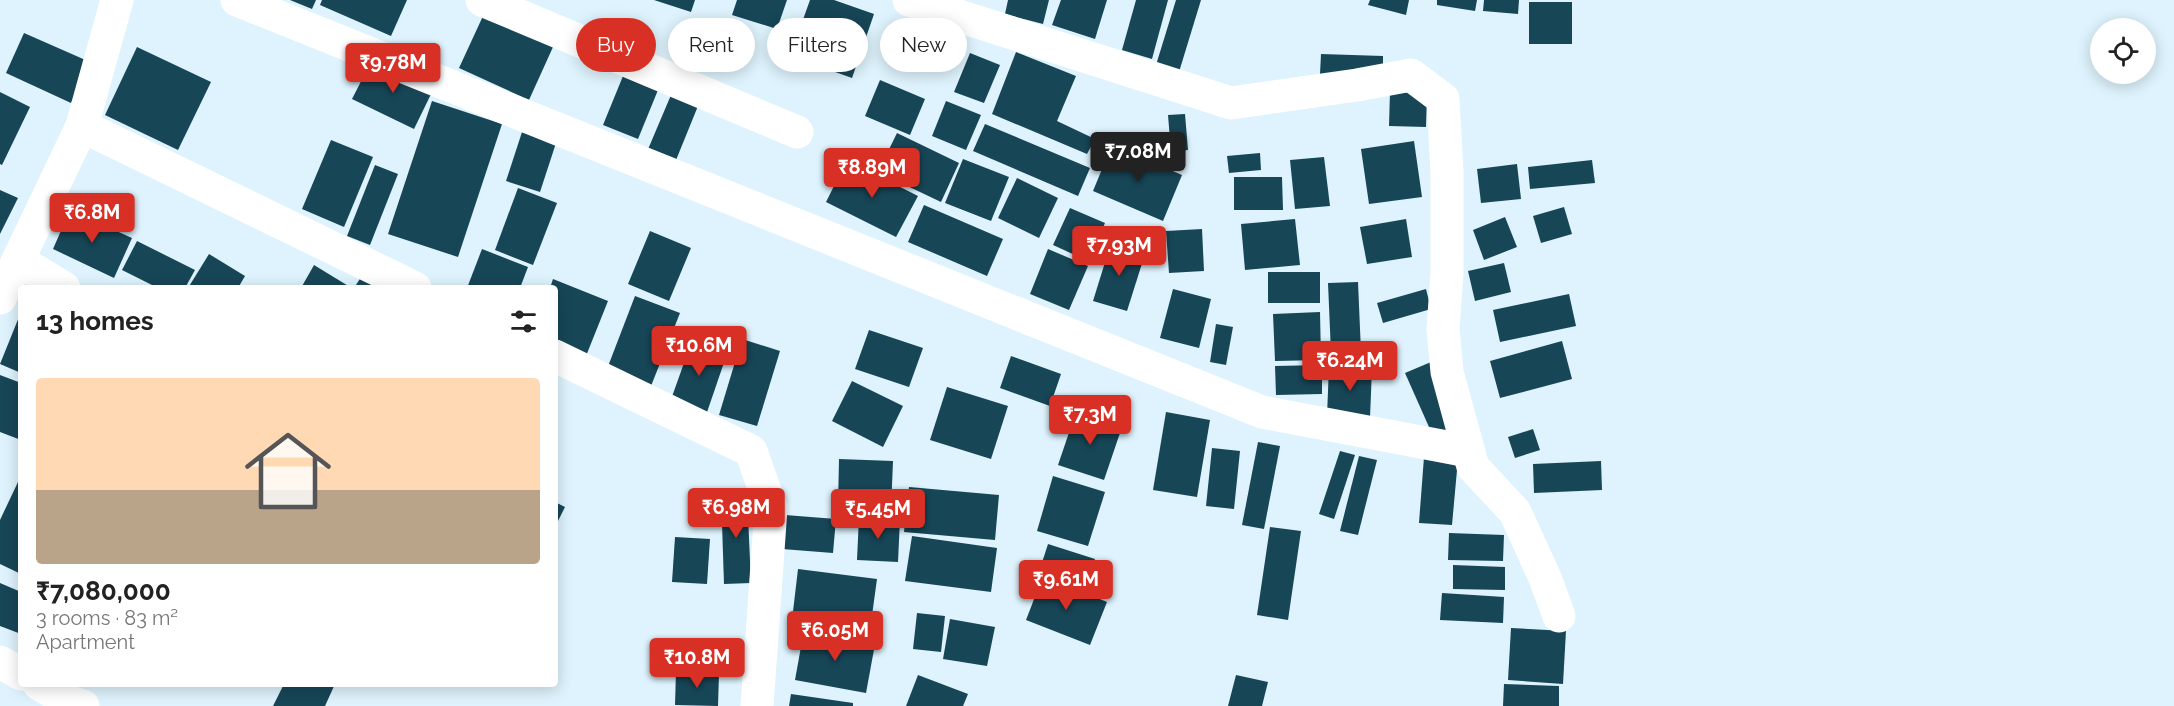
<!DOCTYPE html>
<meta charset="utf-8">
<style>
:root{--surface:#fff;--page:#f2f2f2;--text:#222;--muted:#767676;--line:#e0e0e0;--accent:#d93025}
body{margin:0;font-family:Raleway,sans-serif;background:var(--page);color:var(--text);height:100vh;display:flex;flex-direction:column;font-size:22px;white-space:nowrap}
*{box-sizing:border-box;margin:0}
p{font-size:20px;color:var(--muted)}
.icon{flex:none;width:33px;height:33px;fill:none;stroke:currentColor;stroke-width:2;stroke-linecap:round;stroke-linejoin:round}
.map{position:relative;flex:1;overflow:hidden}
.panel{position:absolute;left:18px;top:285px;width:540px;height:402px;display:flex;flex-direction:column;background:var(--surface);border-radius:6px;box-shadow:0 3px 15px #0003}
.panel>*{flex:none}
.top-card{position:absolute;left:576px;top:18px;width:570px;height:54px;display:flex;gap:12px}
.fabs{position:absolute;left:2090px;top:18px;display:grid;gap:12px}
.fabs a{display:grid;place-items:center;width:66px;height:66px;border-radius:50%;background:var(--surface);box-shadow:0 3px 15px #0003;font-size:30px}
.price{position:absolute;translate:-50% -51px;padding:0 14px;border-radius:6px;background:var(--accent);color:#fff;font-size:20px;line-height:39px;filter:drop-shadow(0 2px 3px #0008)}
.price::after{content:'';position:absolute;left:50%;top:36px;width:18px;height:14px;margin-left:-9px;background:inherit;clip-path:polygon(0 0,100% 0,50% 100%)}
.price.current{background:#222;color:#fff}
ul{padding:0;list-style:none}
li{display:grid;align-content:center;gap:12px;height:318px;padding:0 18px}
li+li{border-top:2px solid var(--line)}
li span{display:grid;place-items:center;height:186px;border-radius:6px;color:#555}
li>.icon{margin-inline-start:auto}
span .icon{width:108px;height:108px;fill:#fffc;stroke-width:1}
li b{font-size:26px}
h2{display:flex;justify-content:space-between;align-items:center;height:72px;padding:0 18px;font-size:26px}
.chip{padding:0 21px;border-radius:27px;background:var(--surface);box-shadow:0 3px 15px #0003;font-size:21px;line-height:54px}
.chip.current{background:var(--accent);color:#fff}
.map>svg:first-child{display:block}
.building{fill:#174657}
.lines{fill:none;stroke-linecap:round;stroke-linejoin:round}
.minor{stroke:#fff;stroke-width:33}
</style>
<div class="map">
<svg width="2174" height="706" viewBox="0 0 2174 706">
<rect width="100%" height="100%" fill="#def3fd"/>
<!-- building -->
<g class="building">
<polygon points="290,0 316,0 312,9"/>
<polygon points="322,0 407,0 391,36 320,5"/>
<polygon points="654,0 695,0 691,12"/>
<polygon points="737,0 787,0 777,29 732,15"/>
<polygon points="810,0 834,0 874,14 852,78 790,56"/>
<polygon points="1008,0 1049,0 1043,24 1005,14"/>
<polygon points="1061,0 1107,0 1095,39 1052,25"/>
<polygon points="1136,0 1168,0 1152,59 1122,50"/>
<polygon points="1176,0 1201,0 1179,72 1156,65"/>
<polygon points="1370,0 1409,0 1406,15 1368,5"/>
<polygon points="1437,0 1477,0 1475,11 1437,5"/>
<polygon points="1484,0 1519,0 1518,14 1483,11"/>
<rect x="1529" y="2" width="43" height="42"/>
<polygon points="483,16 553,47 529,100 459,68"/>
<polygon points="900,24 952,46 942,71 889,49"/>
<polygon points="24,33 90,62 71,103 6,73"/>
<polygon points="137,47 211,82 178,150 105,115"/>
<polygon points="1016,52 1076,76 1057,121 1095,139 1087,154 992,114"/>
<polygon points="970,53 1000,65 984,103 954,92"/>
<polygon points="1321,54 1383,56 1383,76 1320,74"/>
<polygon points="373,58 434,88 414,129 352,99"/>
<polygon points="623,76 658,90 638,139 603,125"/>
<polygon points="880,80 925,99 910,135 865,116"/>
<polygon points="0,92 30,107 2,165 0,164"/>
<polygon points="1390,92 1427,93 1426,127 1389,126"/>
<polygon points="671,95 698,106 674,165 646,154"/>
<polygon points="432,101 502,124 458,257 388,234"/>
<polygon points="946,101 981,115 966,150 932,136"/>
<polygon points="1185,114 1188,150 1171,152 1168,115"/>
<polygon points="985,124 1090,168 1078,196 973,151"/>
<polygon points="522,132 556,143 540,192 506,181"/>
<polygon points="897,133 959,163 941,202 878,172"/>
<polygon points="331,140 373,157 344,227 302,209"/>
<polygon points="1414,141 1422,197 1369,204 1361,149"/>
<polygon points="1112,145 1182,175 1163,221 1093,191"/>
<polygon points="1260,153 1261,170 1229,173 1227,156"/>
<polygon points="1324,157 1330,206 1295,209 1290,160"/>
<polygon points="963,159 1009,177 991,221 945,203"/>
<polygon points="847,160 918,196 896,237 826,202"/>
<polygon points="1592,160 1595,183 1530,189 1528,167"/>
<polygon points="1517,164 1521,199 1481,203 1477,169"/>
<polygon points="375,165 398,174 370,245 347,236"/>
<polygon points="1234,177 1282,177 1283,210 1234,210"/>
<polygon points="1017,178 1058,198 1039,238 998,218"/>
<polygon points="518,188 557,203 533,265 495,250"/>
<polygon points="0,190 18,198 0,234"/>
<polygon points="924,205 1003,239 987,276 908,242"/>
<polygon points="1564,207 1572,234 1541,243 1533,216"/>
<polygon points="1070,208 1105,223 1088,261 1053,245"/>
<polygon points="70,210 132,238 114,278 53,249"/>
<polygon points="1505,217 1517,247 1484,260 1473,230"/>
<polygon points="1295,219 1300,265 1245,270 1241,224"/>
<polygon points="1406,219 1412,257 1367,264 1360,227"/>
<polygon points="1202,229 1204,271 1169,273 1166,231"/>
<polygon points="650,231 691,248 669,301 628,284"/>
<polygon points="137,241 195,270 185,288 158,288 122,270"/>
<polygon points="1111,243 1145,254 1127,311 1093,301"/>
<polygon points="482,249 528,267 520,288 467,288"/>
<polygon points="1048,249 1088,266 1069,310 1030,294"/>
<polygon points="209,254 245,276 238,288 188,288"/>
<polygon points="1504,263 1511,292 1475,301 1468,271"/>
<polygon points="314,265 350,287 350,288 301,288"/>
<rect x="1268" y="272" width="52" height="31"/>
<polygon points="363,274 386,288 354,288"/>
<polygon points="553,279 608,301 584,361 555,349 555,288 550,288"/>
<polygon points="1358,282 1361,352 1331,353 1328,283"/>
<polygon points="1173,289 1211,299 1199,348 1160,338"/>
<polygon points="1426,289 1431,309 1383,323 1377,303"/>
<polygon points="1569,294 1576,326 1500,342 1493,310"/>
<polygon points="635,296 680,313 651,386 607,369"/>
<polygon points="21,312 21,373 0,364"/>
<polygon points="1320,312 1321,360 1275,361 1273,314"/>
<polygon points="1216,324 1233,327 1226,365 1210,362"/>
<polygon points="869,330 923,348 909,387 855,369"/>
<polygon points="694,335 729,348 705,418 669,405"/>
<polygon points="742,339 780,351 757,426 719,415"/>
<polygon points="1562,341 1572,379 1500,398 1490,361"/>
<polygon points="1011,356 1061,374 1050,406 1000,388"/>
<polygon points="1431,362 1459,425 1433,436 1405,373"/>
<polygon points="1322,365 1322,394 1276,395 1275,366"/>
<polygon points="1329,366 1372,368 1370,418 1327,416"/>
<polygon points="0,375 21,383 21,440 0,432"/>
<polygon points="852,381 903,406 883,447 832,421"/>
<polygon points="947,387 1008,406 991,459 930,440"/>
<polygon points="1076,412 1122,427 1104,480 1058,465"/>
<polygon points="1166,412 1210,420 1197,497 1153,490"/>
<polygon points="1533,429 1540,450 1515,458 1508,437"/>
<polygon points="1258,442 1280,446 1264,529 1242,525"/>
<polygon points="1212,448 1240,451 1234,509 1206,506"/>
<polygon points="1340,451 1355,455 1334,519 1319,514"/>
<polygon points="1359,456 1377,460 1358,535 1340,531"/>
<polygon points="1424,457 1458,459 1452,525 1419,523"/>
<polygon points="839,459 893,461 891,510 838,507"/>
<polygon points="1601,461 1602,490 1534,493 1533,464"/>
<polygon points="1053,476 1105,492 1088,546 1037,531"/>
<polygon points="18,482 21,484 21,574 0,564 0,520"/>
<polygon points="909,487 999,495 995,540 904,532"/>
<polygon points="721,493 747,493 751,583 724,584"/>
<polygon points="555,502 565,507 555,527"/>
<polygon points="785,515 836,519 833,553 782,549"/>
<polygon points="859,517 900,519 898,562 857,560"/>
<polygon points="1270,527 1301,531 1288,620 1257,615"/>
<polygon points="1449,533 1504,535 1503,561 1448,560"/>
<polygon points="912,536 997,548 991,592 905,581"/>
<polygon points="675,537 710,539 707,584 672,582"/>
<polygon points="1048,544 1095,559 1086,587 1039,572"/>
<polygon points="1453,565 1505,567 1505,590 1453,589"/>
<polygon points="798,569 877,579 870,630 792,620"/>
<polygon points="1043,576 1107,602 1090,645 1026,620"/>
<polygon points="0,583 21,592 21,634 0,626"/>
<polygon points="1442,593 1504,597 1503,623 1440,620"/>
<polygon points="917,613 945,616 941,652 913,649"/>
<polygon points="950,619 995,627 987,666 943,659"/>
<polygon points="1511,628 1566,631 1563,684 1508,680"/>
<polygon points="804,630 875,644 866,693 795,680"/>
<polygon points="676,671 719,673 718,706 675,705"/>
<polygon points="918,675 968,694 963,706 906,706"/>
<polygon points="1236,675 1268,682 1262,706 1228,706"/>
<polygon points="284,684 335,684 325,706 273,706"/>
<polygon points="1504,684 1559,686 1559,706 1503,706"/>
<polygon points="791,694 853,703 853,706 789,706"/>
</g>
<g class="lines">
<!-- minor -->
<g class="minor">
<polyline points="237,0 1262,412 1468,451"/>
<polyline points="482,0 797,132"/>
<polyline points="909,0 1231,103 1357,85 1411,75 1443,99 1447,172 1447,273 1443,329 1447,372 1473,467 1515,512 1545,578 1559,616"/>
<polyline points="82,126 415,288"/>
<polyline points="18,260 64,288"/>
<polyline points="0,298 82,126 117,0"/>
<polyline points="555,356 751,451 771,508 757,706"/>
<polyline points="0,662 21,674"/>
<polyline points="39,684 70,702 83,706"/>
</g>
</g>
</svg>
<div class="fabs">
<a><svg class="icon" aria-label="locate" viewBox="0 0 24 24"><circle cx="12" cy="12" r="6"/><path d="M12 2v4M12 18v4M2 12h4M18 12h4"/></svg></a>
</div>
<b class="price" style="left:393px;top:94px">₹9.78M</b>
<b class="price current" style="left:1138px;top:183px">₹7.08M</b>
<b class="price" style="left:872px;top:199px">₹8.89M</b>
<b class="price" style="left:92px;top:244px">₹6.8M</b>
<b class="price" style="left:1119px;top:277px">₹7.93M</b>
<b class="price" style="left:699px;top:377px">₹10.6M</b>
<b class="price" style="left:1350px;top:392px">₹6.24M</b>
<b class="price" style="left:1090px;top:446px">₹7.3M</b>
<b class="price" style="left:736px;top:539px">₹6.98M</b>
<b class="price" style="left:878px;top:540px">₹5.45M</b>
<b class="price" style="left:1066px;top:611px">₹9.61M</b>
<b class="price" style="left:835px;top:662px">₹6.05M</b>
<b class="price" style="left:697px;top:689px">₹10.8M</b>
<div class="top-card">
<a class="chip current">Buy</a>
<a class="chip">Rent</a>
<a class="chip">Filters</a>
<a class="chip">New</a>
</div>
<section class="panel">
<h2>13 homes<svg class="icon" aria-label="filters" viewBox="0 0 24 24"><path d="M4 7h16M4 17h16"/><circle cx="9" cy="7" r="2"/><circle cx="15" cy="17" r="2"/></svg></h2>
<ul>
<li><span style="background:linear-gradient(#ffd9b3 60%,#b9a48a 0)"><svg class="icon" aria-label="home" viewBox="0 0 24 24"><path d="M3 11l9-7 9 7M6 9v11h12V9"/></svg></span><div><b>₹7,080,000</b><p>3 rooms · 83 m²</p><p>Apartment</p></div></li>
</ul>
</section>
</div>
